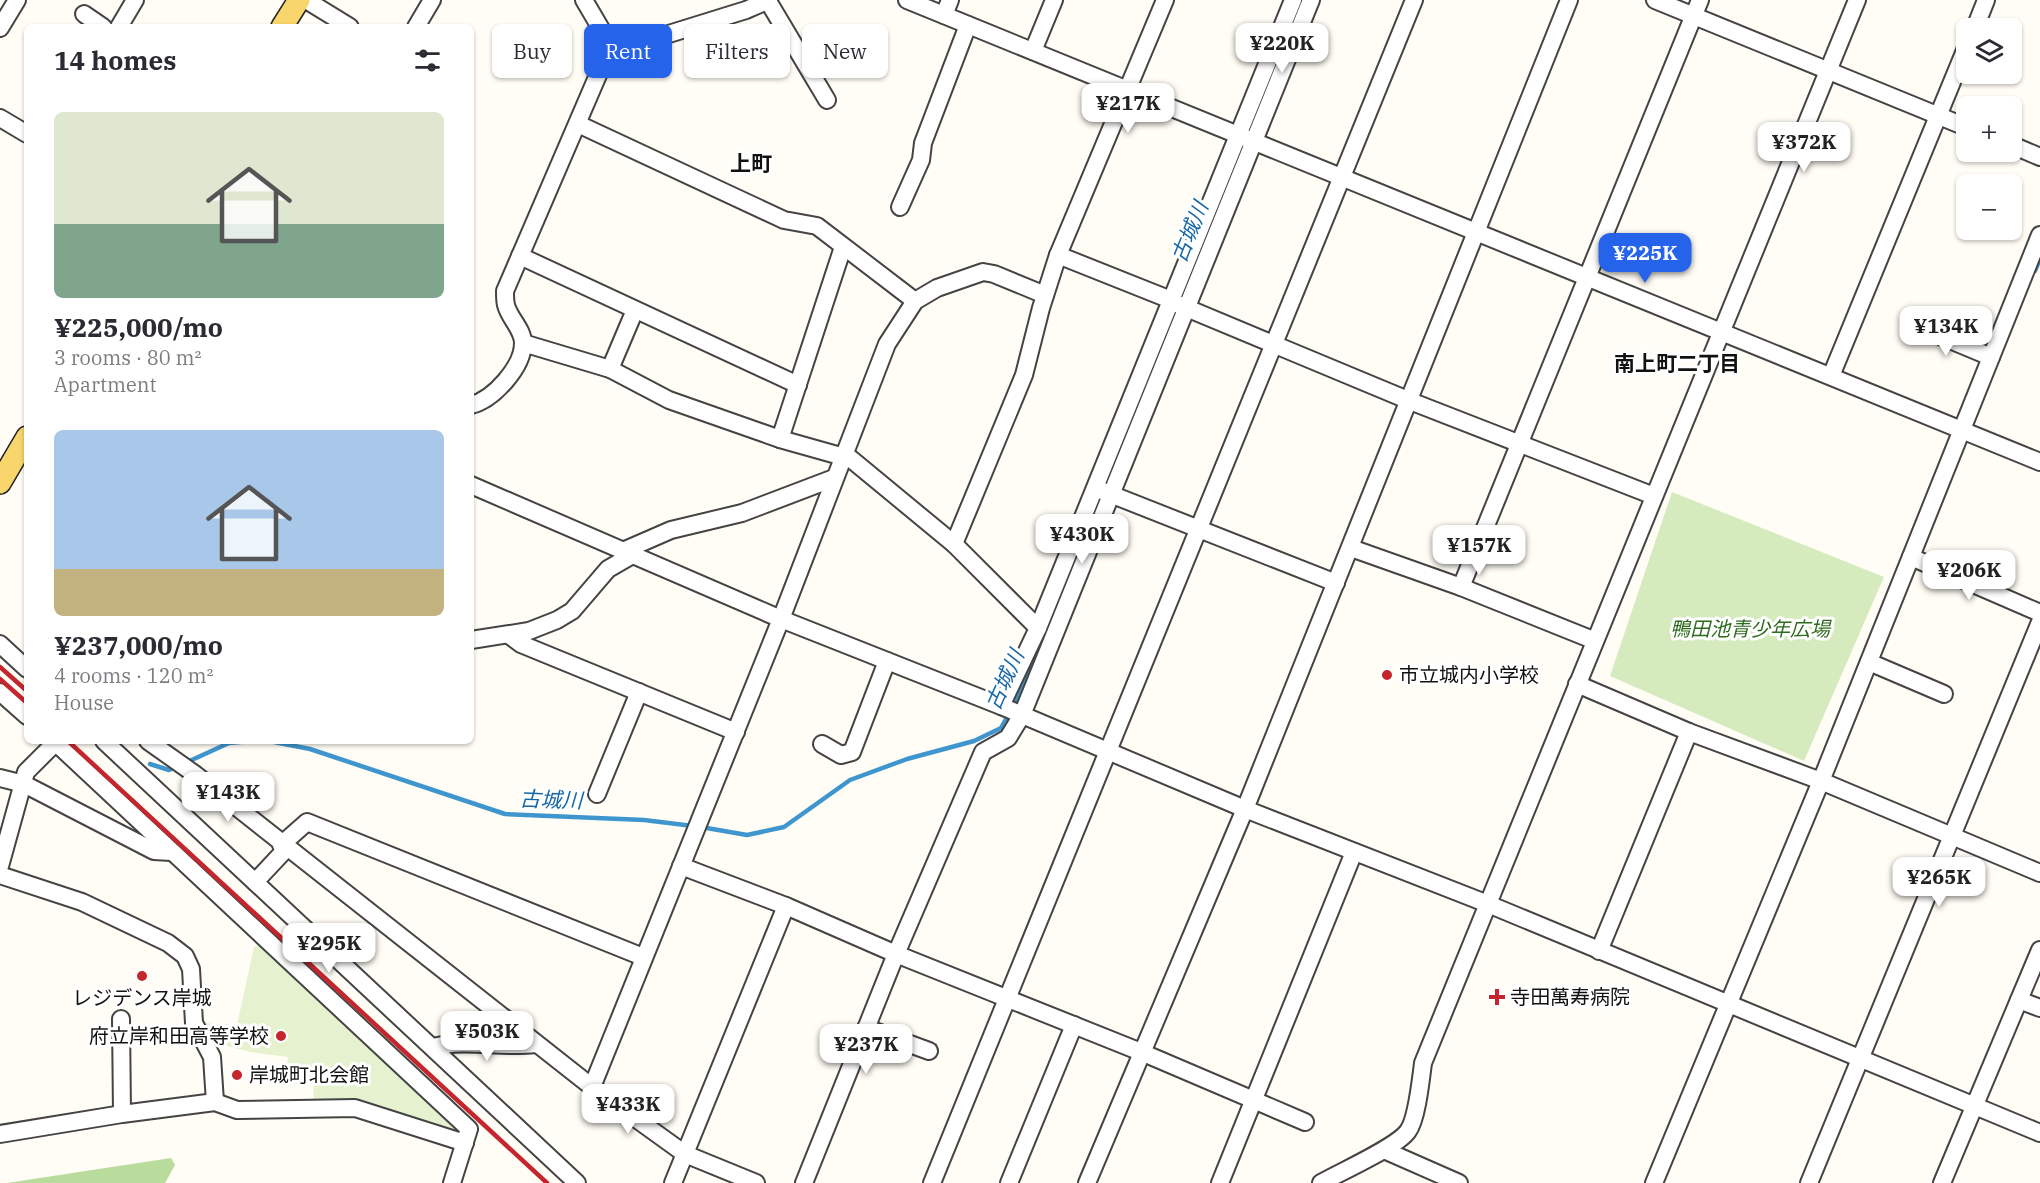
<!DOCTYPE html>
<meta charset="utf-8">
<style>
:root{--surface:#fff;--page:#f2f2f3;--text:#2b2b33;--muted:#7c7c81;--accent:#2563eb}
body{margin:0;font-family:"IBM Plex Serif","Noto Sans JP",serif;background:var(--page);color:var(--text);height:100vh;display:flex;flex-direction:column;font-size:22px;white-space:nowrap}
*{box-sizing:border-box;margin:0}
p{font-size:20px;color:var(--muted)}
.icon{flex:none;width:33px;height:33px;fill:none;stroke:currentColor;stroke-width:2;stroke-linecap:round;stroke-linejoin:round}
.map{position:relative;flex:1;overflow:hidden}
.panel{position:absolute;left:24px;top:24px;width:450px;height:720px;display:flex;flex-direction:column;background:var(--surface);border-radius:9px;box-shadow:0 2px 4px #0004}
.panel>*{flex:none}
.guide{position:absolute;left:492px;top:24px;width:570px;height:54px;display:flex;gap:12px}
.tools{position:absolute;left:1956px;top:18px;display:grid;gap:12px}
.tools a{display:grid;place-items:center;width:66px;height:66px;border-radius:9px;background:var(--surface);box-shadow:0 2px 4px #0004;font-size:30px}
.price{position:absolute;translate:-50% -51px;padding:0 14px;border-radius:12px;background:#fff;color:#222;font-size:20px;line-height:39px;filter:drop-shadow(0 2px 3px #0008)}
.price::after{content:'';position:absolute;left:50%;top:36px;width:18px;height:14px;margin-left:-9px;background:inherit;clip-path:polygon(0 0,100% 0,50% 100%)}
.price.on{background:var(--accent);color:#fff}
ul{padding:0;list-style:none}
li{display:grid;align-content:center;gap:12px;height:318px;padding:0 30px}
li span{display:grid;place-items:center;height:186px;border-radius:9px;color:#555}
li>.icon{margin-inline-start:auto}
span .icon{width:108px;height:108px;fill:#fffc;stroke-width:1}
li b{font-size:26px}
h2{display:flex;justify-content:space-between;align-items:center;height:72px;padding:0 30px;font-size:26px}
.pill{padding:0 21px;border-radius:9px;background:var(--surface);box-shadow:0 2px 4px #0004;font-size:21px;line-height:54px}
.pill.on{background:var(--accent);color:#fff}
.map>svg:first-child{display:block}
.green{fill:#d5ebbd}
.forest{fill:#b9dc9c}
.pitch{fill:#e6f2cf}
.lines{fill:none;stroke-linecap:round;stroke-linejoin:round}
.stream{stroke:#3f96cf;stroke-width:4.5}
.minor-casing{stroke:#444;stroke-width:20}
.major-casing{stroke:#222;stroke-width:24}
.minor{stroke:#fff;stroke-width:16}
.major{stroke:#f9d66b;stroke-width:21}
.rail{stroke:#c4262e;stroke-width:4.5}
.poi-dot{fill:#c4262e;stroke:#fff;stroke-width:2}
.labels{text-anchor:middle;stroke-width:6;stroke-linejoin:round;paint-order:stroke}
.park-label{font-size:20px;font-style:italic;fill:#2f6b1f;stroke:#fff}
.poi-label{font-size:20px;fill:#111;stroke:#fff;text-anchor:start}
.neighbourhood-label{font-size:21px;font-weight:bold;fill:#111;stroke:#fff}
.water-label{font-size:21px;font-style:italic;fill:#1768a6;stroke:#fff}
</style>
<div class="map">
<svg width="2040" height="1183" viewBox="0 0 2040 1183">
<rect width="100%" height="100%" fill="#fffdf5"/>
<!-- green -->
<polygon class="green" points="1672,492 1884,577 1804,761 1610,676"/>
<!-- forest -->
<polygon class="forest" points="171,1158 175,1165 165,1183 7,1183"/>
<!-- pitch -->
<polygon class="pitch" points="258,945 456,1128 450,1133 367,1103 314,1103 313,1083 285,1084 288,1057 250,1052 213,1042 202,1023 237,1025 254,947"/>
<g class="lines">
<!-- stream -->
<g class="stream">
<polyline points="1259,106 1299,8"/>
<polyline points="2035,271 2040,259"/>
<polyline points="269,741 310,749 505,814 644,820 693,826"/>
<polyline points="185,763 229,743 250,741"/>
<polyline points="150,764 169,770 178,766"/>
<polyline points="701,827 747,835 784,827 850,780 907,759 974,741 1001,728 1015,703 1038,647"/>
</g>
<!-- minor casing -->
<g class="minor-casing">
<g id="minor">
<polyline points="306,0 350,27"/>
<polyline points="584,0 614,51"/>
<polyline points="907,0 2040,462"/>
<polyline points="1655,0 1966,127"/>
<polyline points="768,1 827,100"/>
<polyline points="84,14 103,27"/>
<polyline points="944,15 950,0"/>
<polyline points="119,27 135,0"/>
<polyline points="416,27 432,0"/>
<polyline points="0,28 17,0"/>
<polyline points="1975,28 1986,0"/>
<polyline points="1033,51 1054,0"/>
<polyline points="0,118 27,134"/>
<polyline points="578,124 784,220 817,226 915,301"/>
<polyline points="2012,145 2040,157"/>
<polyline points="900,207 921,160 923,143 968,25"/>
<polyline points="1058,255 1171,300"/>
<polyline points="520,256 798,385"/>
<polyline points="1177,304 1410,401 1654,496"/>
<polyline points="1914,325 1991,357"/>
<polyline points="523,343 610,369 669,400 780,439 851,459 954,544 1038,628"/>
<polyline points="610,369 635,310"/>
<polyline points="1831,376 1966,48"/>
<path d="M471 405C493 400 523 367 523 343 523 329 509 318 506 305 505 301 505 295 505 291L601 68 614 51 746 10 769 0"/>
<polyline points="780,439 843,247"/>
<polyline points="471,485 781,619 1001,706 1245,809 1488,904 2040,1133"/>
<polyline points="1100,490 1336,583"/>
<polyline points="954,544 1024,375 1041,308 1058,255 1165,0"/>
<polyline points="1351,548 1461,587 1593,640"/>
<polyline points="625,550 671,530 742,513 834,478"/>
<polyline points="1911,557 2040,613"/>
<polyline points="1461,587 1700,0"/>
<polyline points="509,635 521,644 736,732"/>
<polyline points="471,640 529,631 557,620 572,611 608,569 634,554"/>
<polyline points="0,644 27,669"/>
<polyline points="1869,662 1944,694"/>
<polyline points="1577,684 1689,732 1821,781 2040,873"/>
<polyline points="0,692 27,716"/>
<polyline points="1001,706 1038,628 1293,0"/>
<polyline points="54,741 469,1129 452,1183"/>
<polyline points="104,741 577,1183"/>
<polyline points="148,741 196,775 592,1087 685,1154 756,1183"/>
<polyline points="822,744 841,755 852,752 887,661"/>
<polyline points="0,778 24,784 154,851 171,852"/>
<polyline points="597,794 639,692"/>
<polyline points="281,845 307,822 643,957"/>
<polyline points="0,866 26,772 57,741"/>
<polyline points="681,866 786,906 896,954 1141,1052 1305,1122"/>
<polyline points="0,875 82,902 168,943 185,956 191,969 194,1023 212,1057 215,1102"/>
<polyline points="255,882 286,849"/>
<polyline points="1599,951 1689,732"/>
<polyline points="2019,1000 2040,1008"/>
<polyline points="121,1019 122,1114"/>
<polyline points="866,1028 929,1051"/>
<path d="M433 1047C467 1039 501 1048 535 1044"/>
<polyline points="592,1087 781,619 887,344 915,301 937,288 983,272 994,274 1045,295"/>
<polyline points="0,1134 122,1114 215,1102 237,1110 355,1108 465,1143"/>
<polyline points="1384,1150 1459,1183"/>
<polyline points="673,1183 786,906"/>
<polyline points="804,1183 896,954 983,752 1008,738 1022,715 1311,0"/>
<polyline points="932,1183 1414,0"/>
<polyline points="1009,1183 1074,1025"/>
<polyline points="1087,1183 1245,809 1569,0"/>
<polyline points="1220,1183 1354,852"/>
<path d="M1321 1183C1340 1172 1397 1147 1408 1131 1417 1119 1421 1078 1423 1063L1857 0"/>
<polyline points="1654,1183 1821,781 2040,235"/>
<polyline points="1809,1183 2040,622"/>
<polyline points="1942,1183 2040,950"/>
</g>
</g>
<!-- major casing -->
<g class="major-casing">
<g id="major">
<polyline points="282,27 299,0"/>
<polyline points="0,483 27,437"/>
</g>
</g>
<!-- minor -->
<use href="#minor" class="minor"/>
<!-- major -->
<use href="#major" class="major"/>
<!-- rail -->
<g class="rail">
<polyline points="0,667 27,691"/>
<polyline points="0,679 27,703"/>
<polyline points="68,741 547,1183"/>
</g>
</g>
<!-- markers -->
<g class="poi-dot">
<circle cx="1387" cy="675" r="6"/>
<circle cx="142" cy="976" r="6"/>
<path d="M1494 988h6v6h6v6h-6v6h-6v-6h-6v-6h6z"/>
<circle cx="281" cy="1036" r="6"/>
<circle cx="237" cy="1075" r="6"/>
</g>
<g class="labels">
<!-- park labels -->
<g class="park-label">
<text x="1750" y="636">鴨田池青少年広場</text>
</g>
<!-- poi labels -->
<g class="poi-label">
<text x="1399" y="682">市立城内小学校</text>
<text x="1510" y="1004">寺田萬寿病院</text>
<text x="142" y="1005" text-anchor="middle">レジデンス岸城</text>
<text x="269" y="1043" text-anchor="end">府立岸和田高等学校</text>
<text x="249" y="1082">岸城町北会館</text>
</g>
<!-- neighbourhood labels -->
<g class="neighbourhood-label">
<text x="751" y="171">上町</text>
<text x="1677" y="371">南上町二丁目</text>
</g>
<!-- water labels -->
<g class="water-label">
<text transform="translate(1190 232) rotate(-68)" y="7">古城川</text>
<text transform="translate(1005 680) rotate(-66)" y="7">古城川</text>
<text transform="translate(551 800) rotate(2)" y="7">古城川</text>
</g>
</g>
</svg>
<div class="tools">
<a><svg class="icon" aria-label="layers" viewBox="0 0 24 24"><path d="M12 4l9 5-9 5-9-5zM3 14l9 5 9-5"/></svg></a>
<a>+</a>
<a>−</a>
</div>
<b class="price" style="left:1282px;top:74px">¥220K</b>
<b class="price" style="left:1128px;top:134px">¥217K</b>
<b class="price" style="left:1804px;top:173px">¥372K</b>
<b class="price on" style="left:1645px;top:284px">¥225K</b>
<b class="price" style="left:1946px;top:357px">¥134K</b>
<b class="price" style="left:1082px;top:565px">¥430K</b>
<b class="price" style="left:1479px;top:576px">¥157K</b>
<b class="price" style="left:1969px;top:601px">¥206K</b>
<b class="price" style="left:228px;top:823px">¥143K</b>
<b class="price" style="left:1939px;top:908px">¥265K</b>
<b class="price" style="left:329px;top:974px">¥295K</b>
<b class="price" style="left:487px;top:1062px">¥503K</b>
<b class="price" style="left:866px;top:1075px">¥237K</b>
<b class="price" style="left:628px;top:1135px">¥433K</b>
<div class="guide">
<a class="pill">Buy</a>
<a class="pill on">Rent</a>
<a class="pill">Filters</a>
<a class="pill">New</a>
</div>
<section class="panel">
<h2>14 homes<svg class="icon" aria-label="filters" viewBox="0 0 24 24"><path d="M4 7h16M4 17h16"/><circle cx="9" cy="7" r="2"/><circle cx="15" cy="17" r="2"/></svg></h2>
<ul>
<li><span style="background:linear-gradient(#dfe7d0 60%,#7fa58c 0)"><svg class="icon" aria-label="home" viewBox="0 0 24 24"><path d="M3 11l9-7 9 7M6 9v11h12V9"/></svg></span><div><b>¥225,000/mo</b><p>3 rooms · 80 m²</p><p>Apartment</p></div></li>
<li><span style="background:linear-gradient(#a9c7e8 75%,#c2b280 0)"><svg class="icon" aria-label="home" viewBox="0 0 24 24"><path d="M3 11l9-7 9 7M6 9v11h12V9"/></svg></span><div><b>¥237,000/mo</b><p>4 rooms · 120 m²</p><p>House</p></div></li>
</ul>
</section>
</div>
